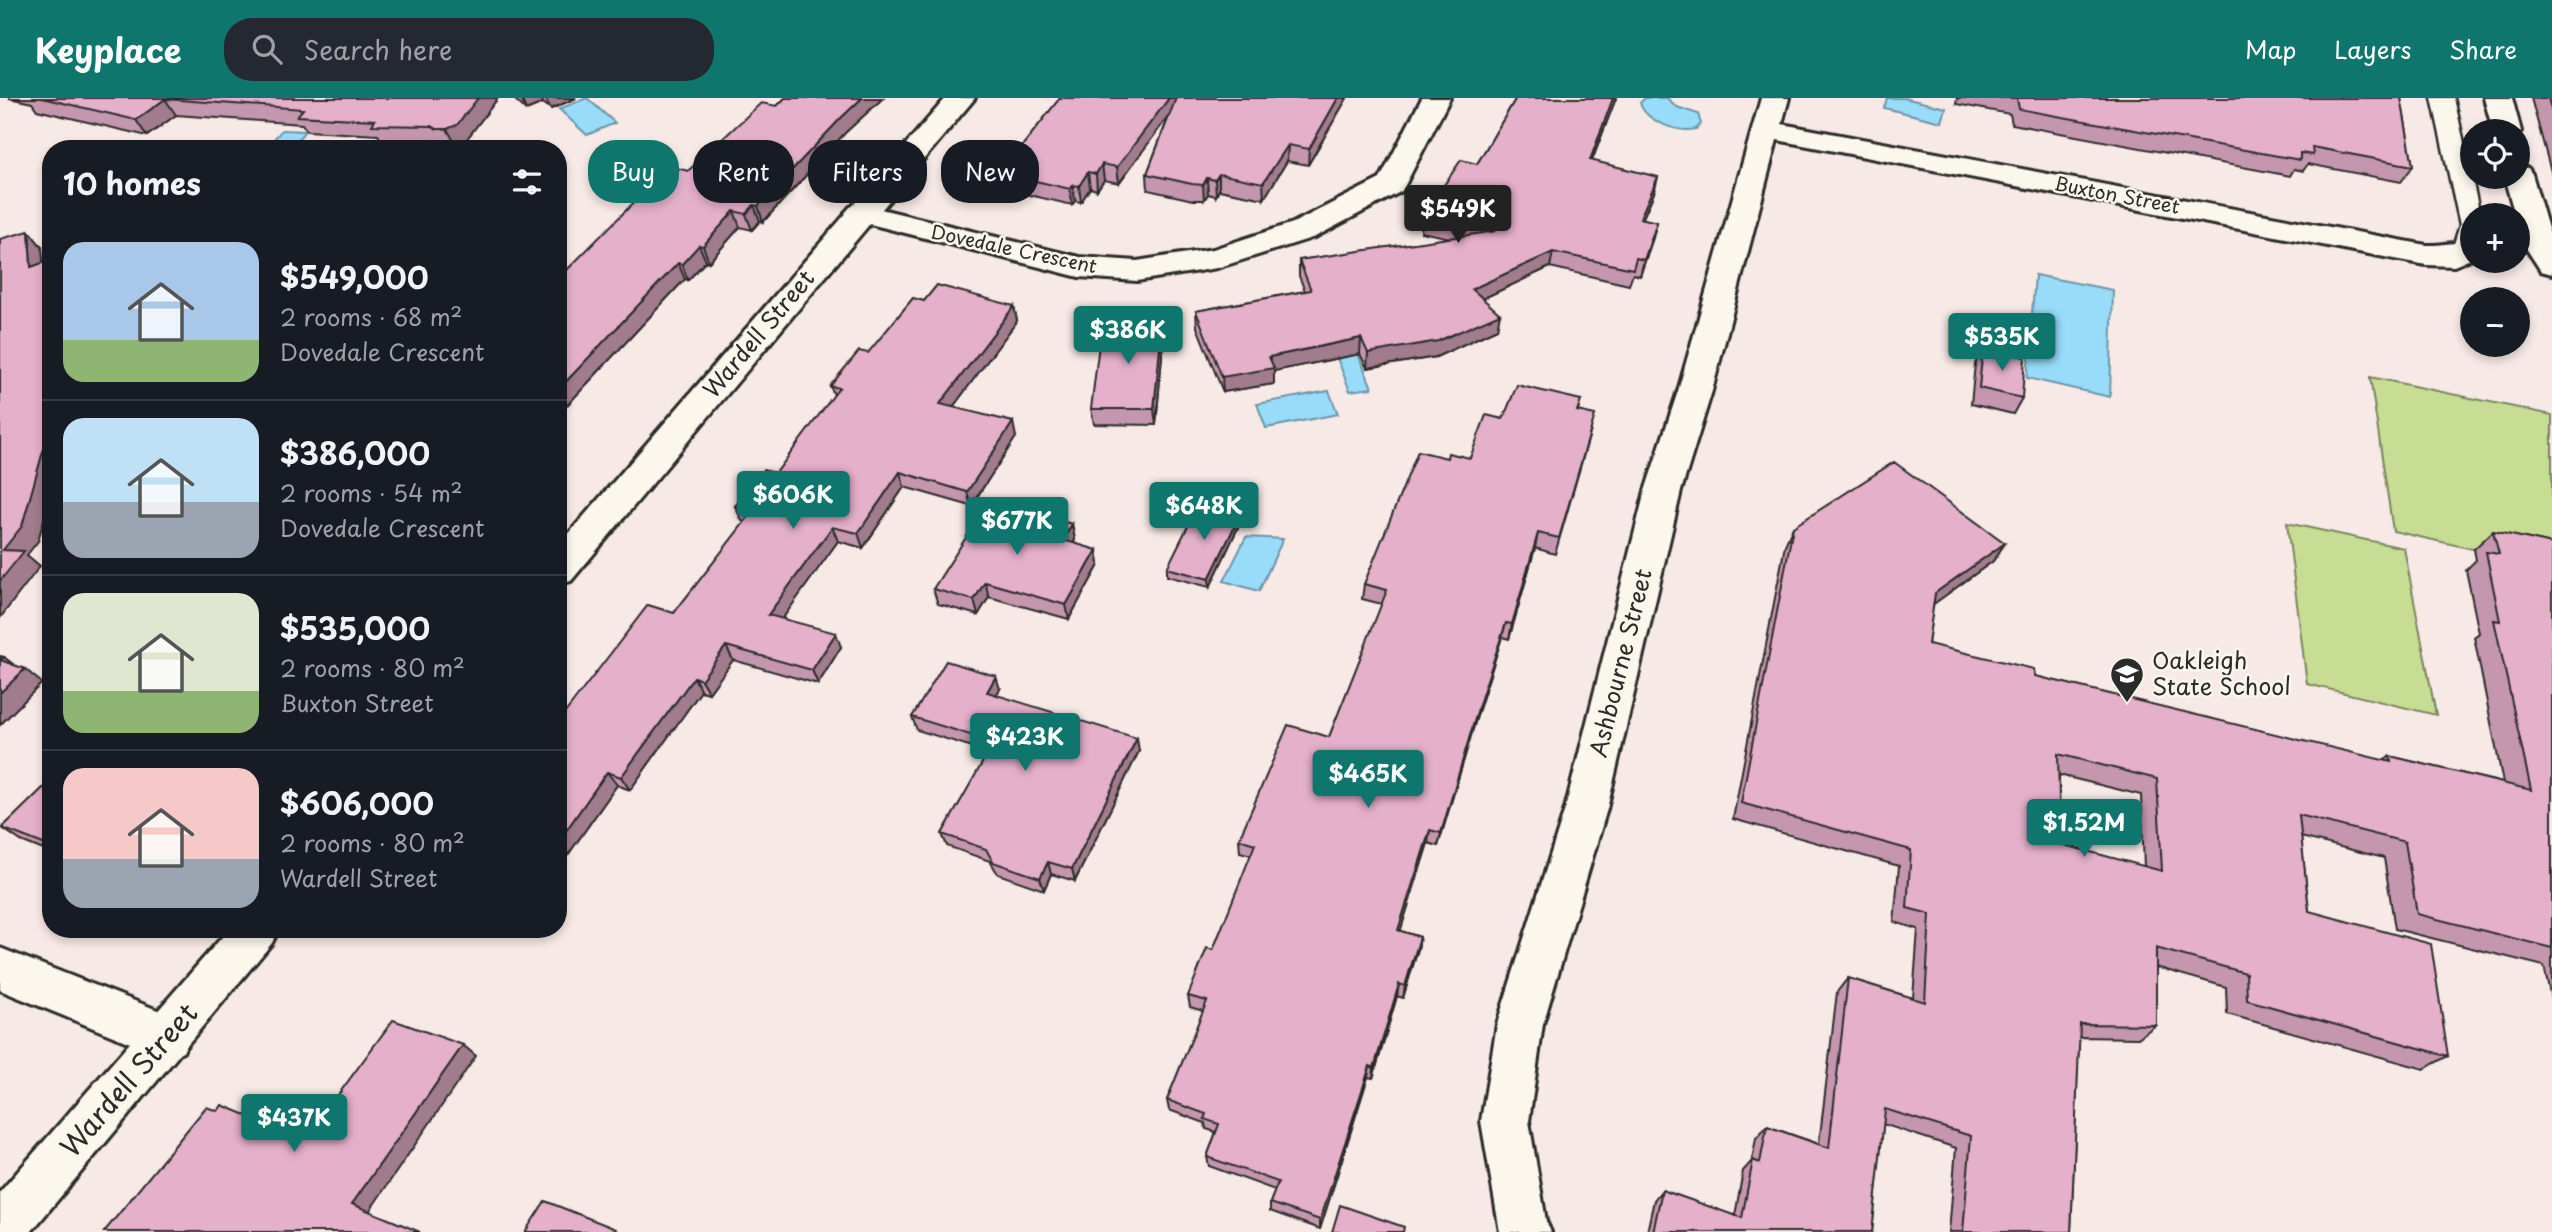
<!DOCTYPE html>
<meta charset="utf-8">
<style>
:root{--surface:#171b24;--page:#242831;--text:#f1f3f6;--muted:#9ea1a6;--line:#363941;--accent:#0f766e}
body{margin:0;font-family:"Playpen Sans",sans-serif;background:var(--page);color:var(--text);height:100vh;display:flex;flex-direction:column;font-size:26px;white-space:nowrap}
*{box-sizing:border-box;margin:0}
p{font-size:23px;color:var(--muted)}
.icon{flex:none;width:38px;height:38px;fill:none;stroke:currentColor;stroke-width:2;stroke-linecap:round;stroke-linejoin:round}
.map{position:relative;flex:1;overflow:hidden}
.panel{position:absolute;left:42px;top:42px;width:525px;height:798px;display:flex;flex-direction:column;background:var(--surface);border-radius:28px;box-shadow:0 4px 10px #0003}
.panel>*{flex:none}
.banner{position:absolute;left:588px;top:42px;width:665px;height:63px;display:flex;gap:14px}
.fabs{position:absolute;left:2460px;top:21px;display:grid;gap:14px}
.fabs a{display:grid;place-items:center;width:70px;height:70px;border-radius:50%;background:var(--surface);box-shadow:0 4px 10px #0003;font-size:35px}
.price{position:absolute;translate:-50% -60px;padding:0 16px;border-radius:7px;background:var(--accent);color:#fff;font-size:23px;line-height:46px;filter:drop-shadow(0 2px 4px #0008)}
.price::after{content:'';position:absolute;left:50%;top:42px;width:21px;height:16px;margin-left:-10px;background:inherit;clip-path:polygon(0 0,100% 0,50% 100%)}
.price.current{background:#222;color:#fff}
ul{padding:0;list-style:none}
li{display:flex;align-items:center;gap:21px;height:175px;padding:0 21px}
li+li{border-top:2px solid var(--line)}
li span{display:grid;place-items:center;flex:none;width:196px;height:140px;border-radius:21px;color:#555}
li>.icon{margin-inline-start:auto}
span .icon{width:84px;height:84px;fill:#fffc;stroke-width:1}
li b{font-size:30px}
h2{display:flex;justify-content:space-between;align-items:center;height:84px;padding:0 21px;font-size:30px}
.pill{padding:0 24px;border-radius:28px;background:var(--surface);box-shadow:0 4px 10px #0003;font-size:24px;line-height:63px}
.pill.current{background:var(--accent);color:#fff}
header{display:flex;align-items:center;gap:42px;box-sizing:border-box;height:98px;padding:0 35px;background:var(--accent);color:#fff}
header strong{font-size:33px}
nav{display:flex;gap:38px;margin-inline-start:auto;font-size:24px}
.search{width:490px;height:63px;background:var(--page);display:flex;align-items:center;gap:18px;box-sizing:border-box;padding:0 24px;border-radius:28px;color:var(--muted);font-size:26px}
.map>svg:first-child{display:block}
.green{fill:#c7dd93;stroke:#79845f;stroke-width:2}
.water{fill:#98dcfa;stroke:#6c95a7;stroke-width:2}
.lines{fill:none;stroke-linecap:round;stroke-linejoin:round}
.service-casing{stroke:#2b2b2b;stroke-width:5}
.minor-casing{stroke:#2b2b2b;stroke-width:6}
.trunk-casing{stroke:#2b2b2b;stroke-width:6}
.service{fill:#fbf7ec;fill-rule:evenodd}
.minor{fill:#fbf7ec;fill-rule:evenodd}
.trunk{fill:#fbf7ec;fill-rule:evenodd}
.wall{fill:#c597ae;stroke:#2b2b2b;stroke-width:2;fill-rule:evenodd}
.shaded-wall{fill:#a07b8d;stroke:#2b2b2b;stroke-width:2}
.building{fill:#e5b0ca;stroke:#2b2b2b;stroke-width:2;fill-rule:evenodd}
.labels{text-anchor:middle;stroke-width:5;stroke-linejoin:round;paint-order:stroke}
.far-street-label{font-size:19px;fill:#2b2b2b;stroke:#fbf7ec}
.street-label{font-size:23px;fill:#2b2b2b;stroke:#fbf7ec}
.poi-label{font-size:23px;fill:#2b2b2b;stroke:#fbf7ec;text-anchor:start}
.near-street-label{font-size:28px;fill:#2b2b2b;stroke:#fbf7ec}
</style>
<header>
<strong>Keyplace</strong>
<div class="search"><svg class="icon" aria-label="search" viewBox="0 0 24 24"><circle cx="10" cy="10" r="6"/><path d="M15 15l6 6"/></svg>Search here</div>
<nav><a>Map</a><a>Layers</a><a>Share</a></nav>
</header>
<div class="map">
<svg width="2552" height="1134" viewBox="0 0 2552 1134">
<rect width="100%" height="100%" fill="#f7e9e5"/>
<filter id="ink" filterUnits="userSpaceOnUse"><feTurbulence type="fractalNoise" baseFrequency=".0143" numOctaves="2"/><feDisplacementMap in="SourceGraphic" scale="14" xChannelSelector="R" yChannelSelector="G"/><feConvolveMatrix kernelMatrix="1 2 1 2 8 2 1 2 1" color-interpolation-filters="sRGB"/></filter>
<g filter="url(#ink)">
<!-- green -->
<g class="green">
<polygon points="2370,279 2552,317 2552,469 2393,433"/>
<polygon points="2287,425 2404,450 2436,617 2307,586"/>
</g>
<!-- water -->
<g class="water">
<polygon points="587,0 615,25 587,37 559,11"/>
<path d="M1645 0H1667L1677 9 1698 16 1701 26 1696 31C1678 35 1646 24 1640 5Z"/>
<polygon points="1887,0 1904,0 1946,10 1942,24 1884,10"/>
<polygon points="282,32 305,33 290,51 265,51"/>
<polygon points="2035,177 2113,192 2110,299 2027,280"/>
<polygon points="1358,256 1372,290 1350,293 1337,260"/>
<polygon points="1329,293 1338,316 1266,330 1257,306"/>
<polygon points="1246,439 1283,441 1259,493 1224,483"/>
</g>
<g class="lines">
<!-- service casing -->
<g class="service-casing">
<polygon id="service" points="2432,0 2454,0 2480,117 2473,117 2473,156 2464,159 2456,157 2452,152 2460,127"/>
</g>
<!-- minor casing -->
<g class="minor-casing">
<g id="minor">
<polygon points="1422,0 1450,0 1402,93 1315,139 1217,170 1137,183 1079,179 850,121 845,115 850,109 860,106 1079,159 1137,163 1213,151 1293,125 1380,81"/>
<path d="M1761 0H1789L1782 26 2426 147C2442 148 2461 142 2473 145V160L2454 168 2426 167 1777 42 1712 293 1681 393 1607 711 1543 926 1529 1023 1546 1123 1551 1134H1500L1481 1023 1497 926 1565 711 1645 393 1678 293Z"/>
<polygon points="2484,0 2512,0 2521,33 2518,37 2518,33 2493,33"/>
<polygon points="2518,67 2528,70 2532,76 2552,144 2552,176 2541,173 2522,144 2518,117 2515,117 2504,79 2518,79"/>
<polygon points="0,850 183,922 190,938 183,954 167,960 0,892"/>
</g>
</g>
<!-- trunk casing -->
<g class="trunk-casing">
<g id="trunk">
<polygon points="946,0 975,0 571,483 558,487 558,448"/>
<polygon points="229,831 279,831 272,845 31,1134 0,1134 0,1094"/>
</g>
</g>
<!-- service -->
<use href="#service" class="service"/>
<!-- minor -->
<use href="#minor" class="minor"/>
<!-- trunk -->
<use href="#trunk" class="trunk"/>
</g>
<!-- wall -->
<g class="wall">
<polygon points="9,0 498,0 466,42 456,47 446,47 440,43 381,42 378,37 307,33 302,26 176,17 147,38 37,12 32,5"/>
<polygon points="513,0 576,0 551,11 543,5 526,12"/>
<polygon points="785,0 883,0 845,35 763,124 760,123 752,132 740,129 709,164 706,163 688,182 685,181 558,317 558,181 665,82 688,73 777,8"/>
<polygon points="1060,0 1347,0 1308,67 1287,63 1264,101 1219,92 1216,98 1208,96 1204,102 1193,102 1148,92 1147,76 1169,17 1119,85 1104,82 1097,92 1090,90 1081,104 1075,103 1072,107 1004,91 1001,75"/>
<polygon points="1516,0 1616,0 1592,63 1654,95 1642,121 1657,124 1640,178 1633,176 1629,187 1550,169 1482,201 1497,231 1436,259 1367,270 1360,256 1274,273 1274,286 1223,294 1197,229 1196,213 1305,193 1299,178 1299,162 1451,140 1421,134 1423,118 1477,66"/>
<polygon points="1957,0 2401,0 2413,68 2401,84 2308,66 2303,73 2294,71 2290,78 2012,26 2010,16 1956,6"/>
<polygon points="2531,0 2552,0 2552,77"/>
<polygon points="924,203 1014,208 1017,223 953,309 1016,339 971,408 904,389 863,450 838,443 782,521 841,549 818,586 733,562 709,595 701,593 630,692 617,687 558,771 674,515 745,424 742,423 735,408 776,375 834,297 830,288 868,255"/>
<polygon points="1163,219 1164,235 1156,327 1094,326 1091,311"/>
<polygon points="1983,250 2022,300 2013,316 1971,306 1975,266"/>
<polygon points="1581,302 1578,313 1591,332 1555,456 1535,450 1509,541 1502,539 1479,611 1438,748 1428,745 1400,833 1420,839 1418,851 1403,900 1397,898 1373,980 1368,979 1320,1131 1270,1113 1270,1105 1275,1092 1209,1068 1207,1059 1216,1034 1206,1031 1205,1025 1169,1012 1167,1002 1203,913 1190,909 1188,898 1213,852 1251,757 1240,754 1239,741 1329,639 1382,506 1362,501 1364,486 1447,360 1470,360 1503,321"/>
<polygon points="1240,425 1210,489 1167,478 1167,470"/>
<polygon points="1072,426 1075,442 1073,445 1097,452 1099,467 1069,521 989,499 978,517 938,506 933,491"/>
<path d="M1793 429 2005 445 1993 463 1933 506 1928 546 2035 578 2384 663 2390 658 2503 685 2474 539 2479 535 2466 472 2476 462 2474 451 2493 433 2552 446V905L2544 868 2395 831 2384 760 2301 739 2309 813 2448 958 2424 971 2227 916 2226 889 2156 869V927L2138 940 2079 939 2071 1134H1949L1956 1050 1883 1026 1872 1134H1647L1654 1102 1662 1092 1735 1118 1743 1073 1752 1063 1756 1040 1767 1028 1819 1046 1837 894 1848 880 1913 900 1918 831 1894 824 1899 768 1733 721 1785 447ZM2059 677 2141 697 2144 769 2060 746Z"/>
<polygon points="1000,591 996,597 1139,653 1075,783 1051,776 1044,792 998,776 990,763 947,748 942,736 989,654 917,632 912,619"/>
<polygon points="51,690 51,755 21,743 2,730"/>
</g>
<!-- shaded-wall -->
<g class="shaded-wall">
<polygon points="478,0 498,0 466,42 456,47 447,31"/>
<polygon points="521,0 541,0 543,5 526,12"/>
<polygon points="545,0 576,0 551,11"/>
<polygon points="862,0 883,0 845,35 763,124 758,108 841,20"/>
<polygon points="1169,0 1179,0 1179,4 1119,85 1117,69"/>
<polygon points="1338,0 1347,0 1308,67 1309,51"/>
<polygon points="1613,0 1616,0 1586,78 1590,62"/>
<polygon points="165,1 176,17 147,38 136,22"/>
<polygon points="1288,47 1287,63 1264,101 1263,85"/>
<polygon points="1102,66 1104,82 1097,92 1096,76"/>
<polygon points="1088,74 1090,90 1081,104 1079,88"/>
<polygon points="1219,76 1219,92 1216,98 1215,82"/>
<polygon points="1658,79 1654,95 1636,136 1640,120"/>
<polygon points="1207,80 1208,96 1204,102 1203,87"/>
<polygon points="1073,87 1075,103 1072,107 1070,91"/>
<polygon points="754,107 760,123 752,132 746,116"/>
<polygon points="734,113 740,129 709,164 703,148"/>
<polygon points="1657,124 1653,140 1640,178 1644,162"/>
<polygon points="29,133 42,149 45,185 31,169"/>
<polygon points="699,147 706,163 688,182 682,166"/>
<polygon points="1553,154 1550,169 1469,207 1472,191"/>
<polygon points="678,165 685,181 558,317 558,292"/>
<polygon points="1014,208 1017,223 944,321 940,306"/>
<polygon points="1500,216 1497,231 1436,259 1367,270 1368,255"/>
<polygon points="1163,219 1164,235 1156,327 1154,311"/>
<polygon points="1361,240 1360,256 1274,273 1274,286 1223,294 1222,279 1269,259"/>
<polygon points="1013,324 1016,339 971,408 967,394"/>
<polygon points="51,325 51,396 38,443 27,457 40,468 0,520 0,483 3,452"/>
<polygon points="900,374 904,389 863,450 858,435"/>
<polygon points="1240,417 1240,425 1210,489 1209,481"/>
<polygon points="1072,426 1075,442 1066,457 1063,442"/>
<polygon points="832,429 838,443 775,531 768,517"/>
<polygon points="1538,435 1535,450 1509,541 1512,526"/>
<polygon points="2005,445 1993,463 1924,513 1935,495"/>
<polygon points="1097,452 1099,467 1069,521 1066,507"/>
<polygon points="985,484 989,499 978,517 974,502"/>
<polygon points="1506,525 1502,539 1479,611 1438,748 1441,735 1482,597"/>
<polygon points="836,535 841,549 818,586 812,572"/>
<polygon points="726,548 733,562 709,595 701,582"/>
<polygon points="4,559 22,573 0,562"/>
<polygon points="25,571 42,585 0,627 0,595"/>
<polygon points="996,578 1000,591 990,607 987,594"/>
<polygon points="694,579 701,593 630,692 621,679"/>
<polygon points="1137,640 1139,653 1075,783 1072,771"/>
<polygon points="607,674 617,687 558,771 558,744"/>
<polygon points="1430,732 1428,745 1397,844 1398,832"/>
<polygon points="1048,764 1051,776 1044,792 1040,780"/>
<polygon points="1420,839 1418,851 1403,900 1405,888"/>
<polygon points="1399,886 1397,898 1373,980 1374,970"/>
<polygon points="463,947 476,958 368,1115 352,1106"/>
<polygon points="1370,968 1368,979 1320,1131 1320,1122"/>
</g>
<!-- building -->
<g class="building">
<polygon points="42,0 478,0 457,27 447,31 437,31 432,28 372,27 375,22 297,18 303,11 165,1 136,22"/>
<polygon points="785,0 862,0 841,20 758,108 754,107 746,116 734,113 703,148 699,147 682,166 678,165 558,292 558,181 658,80 665,82 677,70 688,73 761,5 777,8"/>
<polygon points="1060,0 1169,0 1117,69 1102,66 1096,76 1088,74 1079,88 1073,87 1070,91 1001,75"/>
<polygon points="1176,0 1338,0 1309,51 1288,47 1263,85 1219,76 1215,82 1207,80 1203,87 1192,86 1147,76"/>
<polygon points="1516,0 1613,0 1590,62 1658,79 1640,120 1657,124 1644,162 1636,160 1633,171 1553,154 1472,191 1500,216 1438,243 1368,255 1361,240 1269,259 1274,270 1222,279 1196,213 1311,192 1299,162 1496,133 1423,118 1461,62 1477,66"/>
<polygon points="2017,0 2401,0 2413,68 2312,49 2313,57 2300,55 2300,62 2019,11"/>
<polygon points="2548,0 2552,0 2552,15"/>
<polygon points="29,133 31,169 51,162 51,325 22,428 3,452 24,453 0,483 0,141"/>
<polygon points="937,187 1014,208 940,306 1013,324 967,394 900,374 858,435 832,429 768,517 836,535 812,572 726,548 701,582 694,579 621,679 607,674 558,744 558,624 648,507 674,515 753,413 735,408 763,372 776,375 839,290 830,288 859,253 868,255 913,200 924,203"/>
<polygon points="1163,219 1154,311 1091,311 1101,230"/>
<polygon points="1983,250 2025,259 2022,300 1979,290"/>
<polygon points="1517,287 1581,302 1577,313 1595,317 1559,440 1538,435 1512,526 1506,525 1482,597 1441,735 1430,732 1398,832 1420,839 1405,888 1399,886 1374,970 1370,968 1320,1122 1270,1105 1278,1084 1207,1059 1219,1026 1204,1021 1206,1016 1167,1002 1207,903 1188,898 1207,850 1213,852 1255,746 1239,741 1288,627 1329,639 1387,492 1364,486 1418,353 1447,360 1448,355 1470,360 1486,317 1503,321"/>
<path d="M1894 364 2005 445 1935 495 1928 546 2034 571 2035 578 2391 664 2390 658 2531 692 2494 522 2500 523 2486 454 2499 456 2493 433 2552 446V850L2417 816 2405 744 2299 717 2309 813 2431 846 2448 958 2247 902 2246 875 2156 850V927L2080 926 2071 1134H1963L1971 1038 1885 1011 1872 1134H1653L1662 1092 1742 1120 1753 1062 1760 1065 1767 1028 1829 1050 1848 880 1925 904 1930 816 1907 810 1911 752 1741 705 1793 429ZM2058 656 2157 681 2162 773 2060 746Z"/>
<polygon points="989,404 1072,426 1063,442 1097,452 1066,507 985,484 974,502 933,491"/>
<polygon points="1199,406 1240,417 1209,481 1167,470"/>
<polygon points="0,558 4,559 0,562 25,571 0,595"/>
<polygon points="946,563 996,578 987,594 1137,640 1072,771 1048,764 1040,780 993,764 986,751 942,736 994,644 912,619"/>
<polygon points="45,688 51,690 51,749 2,730"/>
<polygon points="393,922 463,947 352,1106 420,1134 104,1134 206,1009 218,1013 222,1007 285,1033 304,1008 324,1016"/>
<polygon points="545,1103 616,1131 614,1134 525,1134"/>
<polygon points="1340,1107 1404,1129 1403,1134 1332,1134"/>
</g>
</g>
<!-- icons -->
<defs>
<g id="school-pin" transform="scale(1.75)"><path d="M0 17L-7.5 6A9.5 9.5 0 1 1 7.5 6Z" fill="#2b2b2b" stroke="#fbf7ec"/><path d="M0-5L7-2L0 1L-7-2ZM-4 1L0 2.5L4 1V4Q0 6-4 4Z" fill="#fff"/></g>
</defs>
<g fill-rule="evenodd">
<use href="#school-pin" x="2127" y="576"/>
</g>
<g class="labels">
<!-- far-street labels -->
<g class="far-street-label">
<text transform="translate(2117 97) rotate(11)" y="7">Buxton Street</text>
<text transform="translate(1014 151) rotate(12)" y="7">Dovedale Crescent</text>
</g>
<!-- street labels -->
<g class="street-label">
<text transform="translate(759 236) rotate(-50)" y="8">Wardell Street</text>
<text transform="translate(1621 565) rotate(-76)" y="8">Ashbourne Street</text>
</g>
<!-- poi labels -->
<g class="poi-label">
<text x="2152" y="571">Oakleigh<tspan x="2152" dy="26">State School</tspan></text>
</g>
<!-- near-street labels -->
<g class="near-street-label">
<text transform="translate(129 982) rotate(-49)" y="10">Wardell Street</text>
</g>
</g>
</svg>
<div class="fabs">
<a><svg class="icon" aria-label="locate" viewBox="0 0 24 24"><circle cx="12" cy="12" r="6"/><path d="M12 2v4M12 18v4M2 12h4M18 12h4"/></svg></a>
<a>+</a>
<a>−</a>
</div>
<b class="price current" style="left:1458px;top:147px">$549K</b>
<b class="price" style="left:1128px;top:268px">$386K</b>
<b class="price" style="left:2002px;top:275px">$535K</b>
<b class="price" style="left:793px;top:433px">$606K</b>
<b class="price" style="left:1204px;top:444px">$648K</b>
<b class="price" style="left:1017px;top:459px">$677K</b>
<b class="price" style="left:1025px;top:675px">$423K</b>
<b class="price" style="left:1368px;top:712px">$465K</b>
<b class="price" style="left:2084px;top:761px">$1.52M</b>
<b class="price" style="left:294px;top:1056px">$437K</b>
<div class="banner">
<a class="pill current">Buy</a>
<a class="pill">Rent</a>
<a class="pill">Filters</a>
<a class="pill">New</a>
</div>
<section class="panel">
<h2>10 homes<svg class="icon" aria-label="filters" viewBox="0 0 24 24"><path d="M4 7h16M4 17h16"/><circle cx="9" cy="7" r="2"/><circle cx="15" cy="17" r="2"/></svg></h2>
<ul>
<li><span style="background:linear-gradient(#a9c7e8 70%,#8fb573 0)"><svg class="icon" aria-label="home" viewBox="0 0 24 24"><path d="M3 11l9-7 9 7M6 9v11h12V9"/></svg></span><div><b>$549,000</b><p>2 rooms · 68 m²</p><p>Dovedale Crescent</p></div></li>
<li><span style="background:linear-gradient(#bfe0f5 60%,#9aa5b1 0)"><svg class="icon" aria-label="home" viewBox="0 0 24 24"><path d="M3 11l9-7 9 7M6 9v11h12V9"/></svg></span><div><b>$386,000</b><p>2 rooms · 54 m²</p><p>Dovedale Crescent</p></div></li>
<li><span style="background:linear-gradient(#dfe7d0 70%,#8fb573 0)"><svg class="icon" aria-label="home" viewBox="0 0 24 24"><path d="M3 11l9-7 9 7M6 9v11h12V9"/></svg></span><div><b>$535,000</b><p>2 rooms · 80 m²</p><p>Buxton Street</p></div></li>
<li><span style="background:linear-gradient(#f6c9c9 65%,#9aa5b1 0)"><svg class="icon" aria-label="home" viewBox="0 0 24 24"><path d="M3 11l9-7 9 7M6 9v11h12V9"/></svg></span><div><b>$606,000</b><p>2 rooms · 80 m²</p><p>Wardell Street</p></div></li>
</ul>
</section>
</div>
